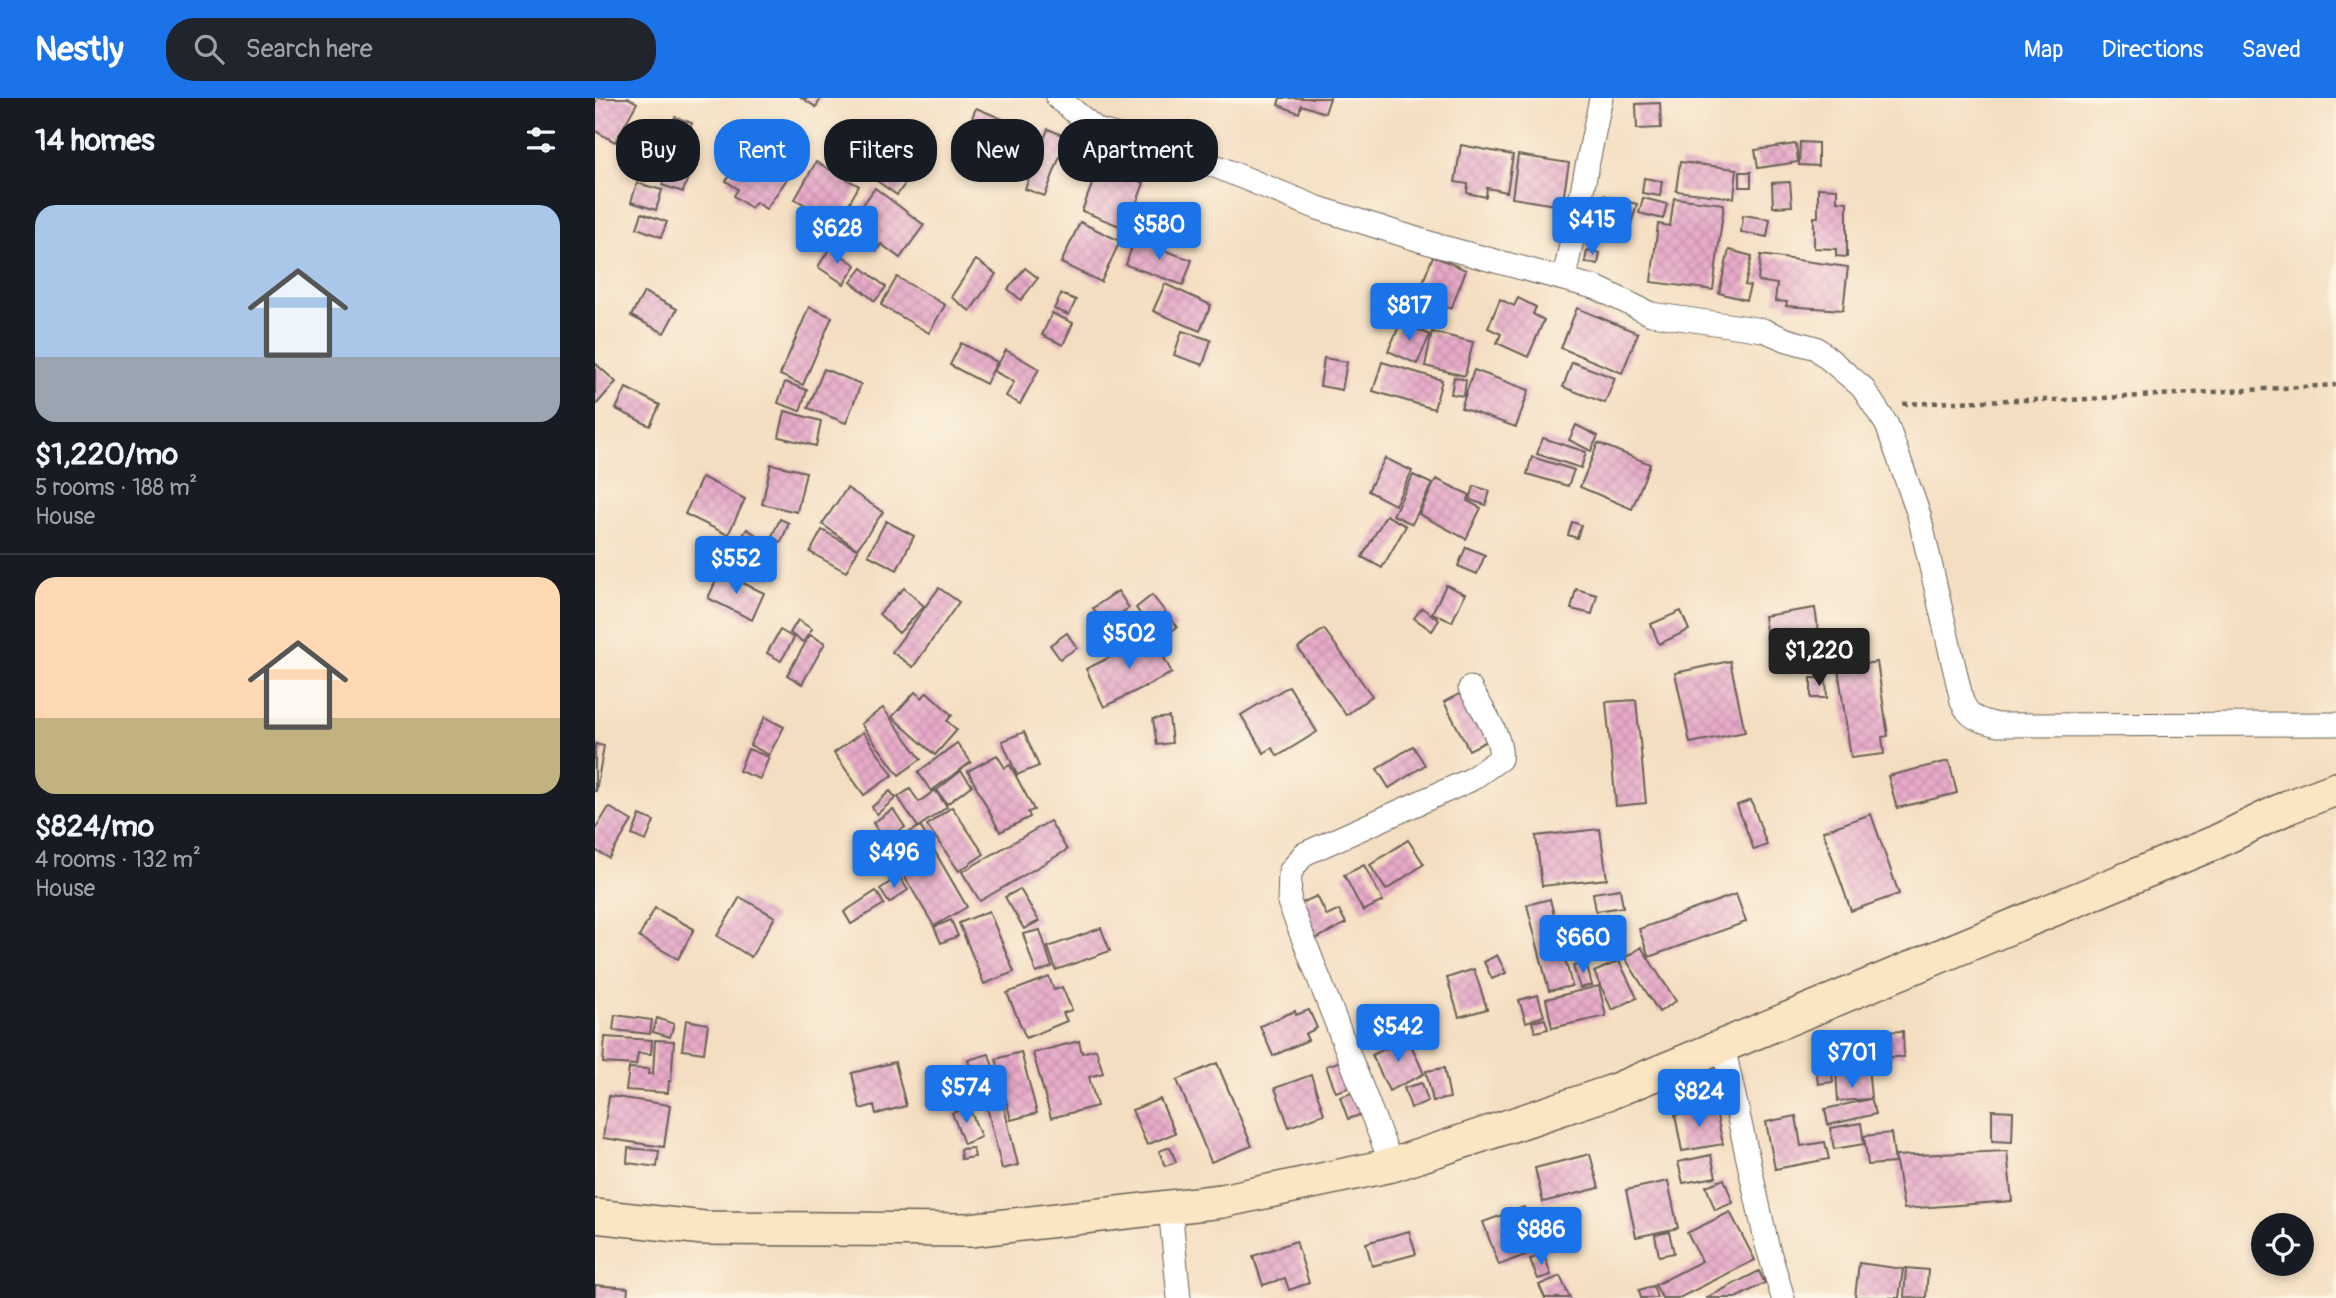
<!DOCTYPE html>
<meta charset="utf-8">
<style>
:root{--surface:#171b24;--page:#20242c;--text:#f1f3f6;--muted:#9ea1a6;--line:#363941;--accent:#1a73e8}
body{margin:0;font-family:Pangolin,sans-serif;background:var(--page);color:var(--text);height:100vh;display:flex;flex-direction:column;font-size:26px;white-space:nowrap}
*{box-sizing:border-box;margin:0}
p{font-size:23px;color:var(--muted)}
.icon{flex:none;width:38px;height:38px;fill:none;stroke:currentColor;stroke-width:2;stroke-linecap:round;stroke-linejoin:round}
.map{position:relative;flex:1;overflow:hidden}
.drawer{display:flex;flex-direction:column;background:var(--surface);width:595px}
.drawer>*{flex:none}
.banner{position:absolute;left:21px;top:21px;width:665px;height:63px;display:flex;gap:14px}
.tools{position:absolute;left:1656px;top:1115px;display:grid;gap:14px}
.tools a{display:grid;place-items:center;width:63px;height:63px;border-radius:50%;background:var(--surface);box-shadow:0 4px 10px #0003;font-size:35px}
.price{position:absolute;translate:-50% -60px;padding:0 16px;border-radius:7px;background:var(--accent);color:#fff;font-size:23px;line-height:46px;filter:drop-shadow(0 2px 4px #0008)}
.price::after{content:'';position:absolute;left:50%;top:42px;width:21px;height:16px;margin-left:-10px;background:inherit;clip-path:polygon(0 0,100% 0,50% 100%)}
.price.current{background:#222;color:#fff}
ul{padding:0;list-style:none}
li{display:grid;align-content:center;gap:14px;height:371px;padding:0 35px}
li+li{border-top:2px solid var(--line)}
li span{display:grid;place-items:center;height:217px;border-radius:21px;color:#555}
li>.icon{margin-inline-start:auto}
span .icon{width:126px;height:126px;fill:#fffc;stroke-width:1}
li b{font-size:30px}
h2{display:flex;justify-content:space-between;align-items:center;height:84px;padding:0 35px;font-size:30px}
.pill{padding:0 24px;border-radius:28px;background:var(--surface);box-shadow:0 4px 10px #0003;font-size:24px;line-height:63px}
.pill.current{background:var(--accent);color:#fff}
header{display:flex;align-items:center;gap:42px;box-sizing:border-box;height:98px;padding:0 35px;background:var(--accent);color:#fff}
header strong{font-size:33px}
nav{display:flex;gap:38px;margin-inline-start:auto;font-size:24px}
.search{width:490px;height:63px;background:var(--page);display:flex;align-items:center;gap:18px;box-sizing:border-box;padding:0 24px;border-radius:28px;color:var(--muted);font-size:26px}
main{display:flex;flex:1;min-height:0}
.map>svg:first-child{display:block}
.building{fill:url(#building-cross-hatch)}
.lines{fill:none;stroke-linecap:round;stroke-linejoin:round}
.street-casing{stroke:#686056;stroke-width:25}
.secondary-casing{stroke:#686056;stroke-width:36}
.path{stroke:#686056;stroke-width:4.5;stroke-dasharray:5 5;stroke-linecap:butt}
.street{stroke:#fff;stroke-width:23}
.secondary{stroke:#fbe6c4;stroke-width:33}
</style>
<header>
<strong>Nestly</strong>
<div class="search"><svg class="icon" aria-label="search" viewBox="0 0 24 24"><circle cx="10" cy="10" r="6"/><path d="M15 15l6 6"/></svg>Search here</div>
<nav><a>Map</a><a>Directions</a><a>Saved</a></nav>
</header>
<main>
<section class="drawer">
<h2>14 homes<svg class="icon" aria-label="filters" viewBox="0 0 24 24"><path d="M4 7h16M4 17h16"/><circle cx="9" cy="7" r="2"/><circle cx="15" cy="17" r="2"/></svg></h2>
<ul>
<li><span style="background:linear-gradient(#a9c7e8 70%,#9aa5b1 0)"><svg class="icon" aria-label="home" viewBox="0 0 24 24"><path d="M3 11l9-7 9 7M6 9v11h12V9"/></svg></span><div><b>$1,220/mo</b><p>5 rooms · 188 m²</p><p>House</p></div></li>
<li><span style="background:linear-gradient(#ffd9b3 65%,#c2b280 0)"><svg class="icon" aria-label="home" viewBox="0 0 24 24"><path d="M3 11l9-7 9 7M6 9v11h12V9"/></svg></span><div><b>$824/mo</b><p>4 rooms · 132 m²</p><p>House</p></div></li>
</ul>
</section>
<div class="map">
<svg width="1741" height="1200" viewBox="0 0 1741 1200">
<defs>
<pattern id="building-cross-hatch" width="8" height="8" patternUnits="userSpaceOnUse" patternTransform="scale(1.75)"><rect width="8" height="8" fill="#e7aac9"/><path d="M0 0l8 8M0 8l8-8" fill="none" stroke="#c692ac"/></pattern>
</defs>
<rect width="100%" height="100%" fill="#fcf5e5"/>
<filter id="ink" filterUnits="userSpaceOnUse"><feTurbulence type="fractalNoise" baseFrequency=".0143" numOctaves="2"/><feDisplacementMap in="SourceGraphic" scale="14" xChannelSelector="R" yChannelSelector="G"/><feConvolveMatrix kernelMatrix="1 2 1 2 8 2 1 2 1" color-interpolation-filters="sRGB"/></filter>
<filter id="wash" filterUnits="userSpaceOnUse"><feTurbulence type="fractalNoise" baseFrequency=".00686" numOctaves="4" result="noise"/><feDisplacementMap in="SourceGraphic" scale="28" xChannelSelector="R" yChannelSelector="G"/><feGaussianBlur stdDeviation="1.57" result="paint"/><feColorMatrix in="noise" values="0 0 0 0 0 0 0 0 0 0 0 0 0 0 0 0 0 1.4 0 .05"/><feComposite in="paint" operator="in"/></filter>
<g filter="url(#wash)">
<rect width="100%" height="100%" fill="#f4dec1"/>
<g id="blocks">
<!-- building -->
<g class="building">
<polygon points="3,0 33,0 42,5 20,44 0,33 0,5"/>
<polygon points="207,0 226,0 221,9"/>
<polygon points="685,0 735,0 730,15 706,7 704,15 683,7"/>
<polygon points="1065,5 1066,30 1042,31 1041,6"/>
<polygon points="381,10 427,29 417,54 371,34"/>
<polygon points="80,19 97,25 91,41 74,35"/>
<polygon points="453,31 472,39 450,98 430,91"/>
<polygon points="53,35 102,58 93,78 44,56"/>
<polygon points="367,40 390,50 381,72 358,62"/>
<polygon points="316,42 331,51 324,62 309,53"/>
<polygon points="1205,44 1223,45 1223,68 1204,67"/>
<polygon points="1201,46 1203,64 1163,70 1160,52"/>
<polygon points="866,47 918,57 912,94 892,90 891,99 872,95 873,86 860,84"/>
<polygon points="154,50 194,78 171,111 161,104 156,110 139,98 143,91 131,83"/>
<polygon points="299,52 322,69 302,97 278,80"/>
<polygon points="391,54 398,56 394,75 386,73"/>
<polygon points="400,54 414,57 410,75 396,72"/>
<polygon points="923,57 974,65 967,108 917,100"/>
<polygon points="421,62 433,65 429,79 417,75"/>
<polygon points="221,64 264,88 243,125 200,101"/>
<polygon points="1085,64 1142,71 1139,100 1081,93"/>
<polygon points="504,68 549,85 532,131 487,113"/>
<polygon points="72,72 93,79 88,94 67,87"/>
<rect x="1145" y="74" width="11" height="15"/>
<polygon points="1049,80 1067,83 1065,98 1047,95"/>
<polygon points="1195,84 1197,108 1178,109 1177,85"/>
<polygon points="42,85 67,92 61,112 36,104"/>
<polygon points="280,90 329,127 305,160 286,146 282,153 265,140 269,133 256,124"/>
<polygon points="1223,90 1242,91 1242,103 1252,104 1252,159 1241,158 1241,151 1219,150 1219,119 1223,119"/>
<polygon points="1008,97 1042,106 1034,133 1001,123"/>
<polygon points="1048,100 1072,106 1068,121 1044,115"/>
<polygon points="1079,100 1129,106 1118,192 1056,184 1063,126 1075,128"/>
<polygon points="47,115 72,124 66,139 42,130"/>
<polygon points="1148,117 1175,121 1172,139 1146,134"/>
<polygon points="485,124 525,143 506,184 466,165"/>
<polygon points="1005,127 1022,133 1020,140 1003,134"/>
<polygon points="539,142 597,162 588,187 531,167"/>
<polygon points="235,150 261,167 249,186 223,169"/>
<polygon points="992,152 1005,155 1003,166 990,164"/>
<polygon points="1134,152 1157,158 1150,187 1155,188 1151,202 1124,195"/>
<polygon points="1166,157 1253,169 1248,212 1191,208 1192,204 1180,203 1182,186 1163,183"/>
<polygon points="838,158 871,172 856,211 823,197"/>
<polygon points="381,162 401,176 375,213 356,199"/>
<polygon points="267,170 291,189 280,203 256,184"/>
<polygon points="430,170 443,180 426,202 413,191"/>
<polygon points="302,179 350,207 334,235 286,207"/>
<polygon points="570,186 616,207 605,233 558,213"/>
<polygon points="49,194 82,211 69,235 36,218"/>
<polygon points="466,196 481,202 474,217 459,211"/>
<polygon points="923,200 941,209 938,216 949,222 933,259 902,245 906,236 893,230 905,201 919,208"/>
<polygon points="214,209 237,219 208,287 185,277"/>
<polygon points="982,210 1043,235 1027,275 966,250"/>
<polygon points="457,215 478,225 468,247 447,237"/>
<polygon points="806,224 835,237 822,266 793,253"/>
<polygon points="587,233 616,242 608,267 579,257"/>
<polygon points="837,234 878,244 870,278 830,268"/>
<polygon points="366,245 402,264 391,286 355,267"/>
<polygon points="411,252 444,271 425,306 411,298 419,284 399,273"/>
<polygon points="729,260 752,264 747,292 725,288"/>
<polygon points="787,264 847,282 839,311 778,293"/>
<polygon points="977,264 1020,280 1010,305 968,289"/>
<polygon points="0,265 21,284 0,308"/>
<polygon points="229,271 266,286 251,325 213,310"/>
<polygon points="879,272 934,292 921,329 866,310"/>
<polygon points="859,279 871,282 869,298 856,296"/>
<polygon points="190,284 212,292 205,313 183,305"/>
<polygon points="31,290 65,307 55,328 21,311"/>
<polygon points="190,313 226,323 221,348 184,339"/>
<polygon points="981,327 1003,338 996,353 974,342"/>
<polygon points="948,340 991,354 986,370 942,356"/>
<polygon points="1003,345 1055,366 1037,411 985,389"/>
<polygon points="937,359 979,372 973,388 932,376"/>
<polygon points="790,360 817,373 800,407 773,393"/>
<polygon points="176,366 211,374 202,414 167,406"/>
<polygon points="818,377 837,386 817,426 798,417"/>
<polygon points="107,379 150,401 133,437 90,416"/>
<polygon points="841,381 875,397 872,403 886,410 871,441 824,416"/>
<polygon points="879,388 895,393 891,407 875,402"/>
<polygon points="252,390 288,414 262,451 227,426"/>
<polygon points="791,417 811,428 787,470 767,459"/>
<polygon points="185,421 194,425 186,444 176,440"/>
<polygon points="291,423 319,438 302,472 273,457"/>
<polygon points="977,424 986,427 982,440 973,437"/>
<polygon points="152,431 169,442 145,479 128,468"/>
<polygon points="227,432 263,452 251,474 215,454"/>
<polygon points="168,447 183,455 170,483 155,475"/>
<polygon points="871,449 890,457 882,476 863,468"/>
<polygon points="125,474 169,495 157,522 113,500"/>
<polygon points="851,487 870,496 857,524 837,515"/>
<polygon points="309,490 329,508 304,535 284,516"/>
<polygon points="344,490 364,504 318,569 297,554"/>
<polygon points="981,491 1002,497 997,516 976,511"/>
<polygon points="523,493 534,510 509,526 498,510"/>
<polygon points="557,497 582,529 565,542 541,510"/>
<polygon points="827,510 844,522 837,533 819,520"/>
<polygon points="1220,510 1227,558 1190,564 1186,537 1172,540 1169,518"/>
<polygon points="1086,513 1094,532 1064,546 1056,526"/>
<polygon points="203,522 217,531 208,544 195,535"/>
<polygon points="729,531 777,598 751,617 703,550"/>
<polygon points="185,532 199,540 186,563 172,555"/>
<polygon points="472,535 482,550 465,561 455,547"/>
<polygon points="215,537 230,545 207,586 192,577"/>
<polygon points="558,538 577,575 509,609 491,571"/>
<polygon points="1135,563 1150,634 1095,645 1080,575"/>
<polygon points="1282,564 1293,638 1287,639 1289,656 1256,660 1243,570"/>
<polygon points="1216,580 1231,580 1232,600 1216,600"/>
<polygon points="694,588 722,634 683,658 677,650 669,655 646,617"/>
<polygon points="870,593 896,641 874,652 849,604"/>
<polygon points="320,594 327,600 332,594 357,617 352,623 362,632 340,657 297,619"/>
<polygon points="1041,602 1051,705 1021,708 1011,604"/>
<polygon points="288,610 326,661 304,677 266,626"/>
<polygon points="170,619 189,629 174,657 155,647"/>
<polygon points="574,619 577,645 562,647 558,621"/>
<polygon points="268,634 298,677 269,697 239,655"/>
<polygon points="429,634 444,668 422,677 407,643"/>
<polygon points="362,645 376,664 336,693 323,674"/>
<polygon points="0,646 9,648 1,693 0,693"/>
<polygon points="818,648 830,667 794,690 782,671"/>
<polygon points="153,651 174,659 165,681 144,673"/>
<polygon points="402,657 410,670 415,667 439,712 433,714 435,719 405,734 373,673"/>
<polygon points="1354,663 1362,695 1302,710 1293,678"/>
<polygon points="366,673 377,687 352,706 342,692"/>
<polygon points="315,691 324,704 340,692 352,709 323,729 303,699"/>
<polygon points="295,693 301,700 282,716 277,709"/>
<polygon points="1156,702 1172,747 1159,752 1142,707"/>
<polygon points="14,709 37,723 14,760 0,752 0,732"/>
<polygon points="357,709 389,756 364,773 332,727"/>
<polygon points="298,711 310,729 290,743 278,725"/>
<polygon points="1276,716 1304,796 1256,813 1228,733"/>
<polygon points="45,717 59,723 51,743 37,737"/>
<polygon points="455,723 472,752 385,803 367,774"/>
<polygon points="325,728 372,809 339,828 291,748"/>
<polygon points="1005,731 1012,781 947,788 941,738"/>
<polygon points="813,742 829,766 791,792 775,767"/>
<polygon points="769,767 788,803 768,813 749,777"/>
<polygon points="304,778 313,792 294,805 285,791"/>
<polygon points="425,791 444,823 429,831 410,799"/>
<polygon points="1025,791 1028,809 1001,813 998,795"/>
<polygon points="281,793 289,806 256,826 249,814"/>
<polygon points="1141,796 1151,824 1054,859 1044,831"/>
<polygon points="722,798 732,818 744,812 751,825 721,841 704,806"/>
<polygon points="145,799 180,819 156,859 122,838"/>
<polygon points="955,801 977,888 954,893 932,807"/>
<polygon points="60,810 99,831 83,861 44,839"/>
<polygon points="394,813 419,874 389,886 364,825"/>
<polygon points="356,822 363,838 346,845 339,829"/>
<polygon points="506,830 515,853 461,872 453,849"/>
<polygon points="445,832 457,869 441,875 428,836"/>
<polygon points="1046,849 1081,903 1064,914 1030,860"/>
<polygon points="902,857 911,875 897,881 889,864"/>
<polygon points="1024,863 1042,900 1017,912 999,874"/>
<polygon points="991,865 997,887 985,890 978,868"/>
<polygon points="879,871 892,911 864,919 852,880"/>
<polygon points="454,879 459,892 467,889 477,912 468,915 472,923 431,940 412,895"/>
<polygon points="1004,888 1011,918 957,930 951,901"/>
<polygon points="943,897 949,918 931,924 924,902"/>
<polygon points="714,912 722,930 710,936 713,942 678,958 665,928 700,913 701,917"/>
<polygon points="20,917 57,922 55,936 18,932"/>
<polygon points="62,920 79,926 75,939 58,934"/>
<polygon points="950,921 953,931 940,934 937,924"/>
<polygon points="91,922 113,926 109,955 87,952"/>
<polygon points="1308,933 1309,959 1288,959 1286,934"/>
<polygon points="10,939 57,942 56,956 43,955 41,967 8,965"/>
<polygon points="813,940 829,976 794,993 777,957"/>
<polygon points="60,942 79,943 76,983 74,983 73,995 31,992 34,970 54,971 53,976 58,976"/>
<polygon points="484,943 487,955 501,951 508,975 494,979 502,1008 456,1020 438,955"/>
<polygon points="426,954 442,1015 416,1022 401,961"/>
<polygon points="394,956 403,985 381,991 373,962"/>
<polygon points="1272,958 1276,1000 1281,1016 1233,1027 1230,1011 1275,1001 1243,1003 1240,960"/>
<polygon points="1235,960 1238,984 1223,986 1220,962"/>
<polygon points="752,961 762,987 741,994 731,968"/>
<polygon points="300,964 311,1008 281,1016 279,1007 265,1011 257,975"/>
<polygon points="622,965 657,1048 616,1064 582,982"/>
<polygon points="849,970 855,1000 838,1003 831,973"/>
<polygon points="716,977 729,1016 694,1029 680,990"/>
<polygon points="827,985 833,1003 816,1010 809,990"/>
<polygon points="765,992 773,1014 753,1021 745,999"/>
<polygon points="14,998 75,1007 69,1049 8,1040"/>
<polygon points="407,1001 423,1067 407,1071 391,1005"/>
<polygon points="565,1001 580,1035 552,1047 537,1012"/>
<polygon points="374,1009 386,1039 369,1046 357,1015"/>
<polygon points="1120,1009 1128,1046 1087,1053 1080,1017"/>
<polygon points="1397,1012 1418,1013 1417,1044 1397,1043"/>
<polygon points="1201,1018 1206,1048 1230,1044 1234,1061 1180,1071 1171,1024"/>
<polygon points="1266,1025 1269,1046 1239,1051 1235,1030"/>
<polygon points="1296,1035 1300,1065 1273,1067 1269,1038"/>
<polygon points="575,1049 581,1064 570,1068 564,1053"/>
<polygon points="33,1050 64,1053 62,1069 32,1065"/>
<polygon points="378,1050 380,1059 366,1061 365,1051"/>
<polygon points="1412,1053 1417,1103 1309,1111 1300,1058"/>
<polygon points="995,1056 1004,1090 948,1104 940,1070"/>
<polygon points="1116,1057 1121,1079 1088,1085 1083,1064"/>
<polygon points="1129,1081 1138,1105 1120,1112 1111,1088"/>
<polygon points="1073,1083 1083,1130 1041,1139 1031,1092"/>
<polygon points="929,1109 946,1151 904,1167 888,1124"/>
<polygon points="1135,1114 1160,1162 1084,1200 1067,1200 1060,1187 1107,1163 1092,1135"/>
<polygon points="814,1133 821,1156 777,1168 771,1145"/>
<polygon points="1074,1134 1079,1155 1064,1158 1060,1137"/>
<polygon points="701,1143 714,1185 694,1192 690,1180 668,1187 658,1158"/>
<polygon points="949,1156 956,1177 943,1181 935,1161"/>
<polygon points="1264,1165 1308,1171 1304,1200 1260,1199"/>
<polygon points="1311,1170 1333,1172 1331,1200 1309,1199"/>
<polygon points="1164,1173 1170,1185 1141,1200 1111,1200"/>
<polygon points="965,1178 975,1200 950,1200 944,1187"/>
<polygon points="0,1187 33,1190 32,1200 0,1200"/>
<polygon points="1058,1188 1062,1200 1046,1200 1044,1192"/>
</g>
</g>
</g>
<g filter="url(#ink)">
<use href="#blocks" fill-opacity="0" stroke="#686056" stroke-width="2"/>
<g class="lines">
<!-- street casing -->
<g class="street-casing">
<g id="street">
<path d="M463 0 502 32 588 55 723 110 844 148 1002 190 1056 216 1168 232 1192 242 1221 250 1267 289 1292 327 1324 417 1367 603C1374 621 1386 623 1403 627L1741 626"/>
<polyline points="969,181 1006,0"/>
<polyline points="1128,948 1172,1147 1188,1200"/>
<path d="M797 1067 694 804 695 774 709 756 875 682 905 661C909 641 885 608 875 590"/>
<polyline points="575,1109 584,1200"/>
</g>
</g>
<!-- secondary casing -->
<g class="secondary-casing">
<polyline id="secondary" points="0,1118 109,1130 375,1132 627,1103 797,1067 1016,994 1619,745 1693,709 1741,691"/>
</g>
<!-- path -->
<polyline class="path" points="1308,306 1414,302 1474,302 1741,287"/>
<!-- street -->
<use href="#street" class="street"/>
<!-- secondary -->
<use href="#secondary" class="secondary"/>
</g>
</g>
</svg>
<div class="tools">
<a><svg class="icon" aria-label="locate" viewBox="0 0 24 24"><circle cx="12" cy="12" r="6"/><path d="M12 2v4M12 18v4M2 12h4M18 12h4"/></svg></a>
</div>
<b class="price" style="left:997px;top:159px">$415</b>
<b class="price" style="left:564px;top:164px">$580</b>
<b class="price" style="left:242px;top:168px">$628</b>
<b class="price" style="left:814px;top:245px">$817</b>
<b class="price" style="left:141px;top:498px">$552</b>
<b class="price" style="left:534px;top:573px">$502</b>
<b class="price current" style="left:1224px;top:590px">$1,220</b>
<b class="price" style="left:299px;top:792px">$496</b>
<b class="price" style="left:988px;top:877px">$660</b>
<b class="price" style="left:803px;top:966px">$542</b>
<b class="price" style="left:1257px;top:992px">$701</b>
<b class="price" style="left:371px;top:1027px">$574</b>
<b class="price" style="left:1104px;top:1031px">$824</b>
<b class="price" style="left:946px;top:1169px">$886</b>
<div class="banner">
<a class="pill">Buy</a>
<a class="pill current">Rent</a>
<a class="pill">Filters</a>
<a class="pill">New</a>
<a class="pill">Apartment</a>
</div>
</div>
</main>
